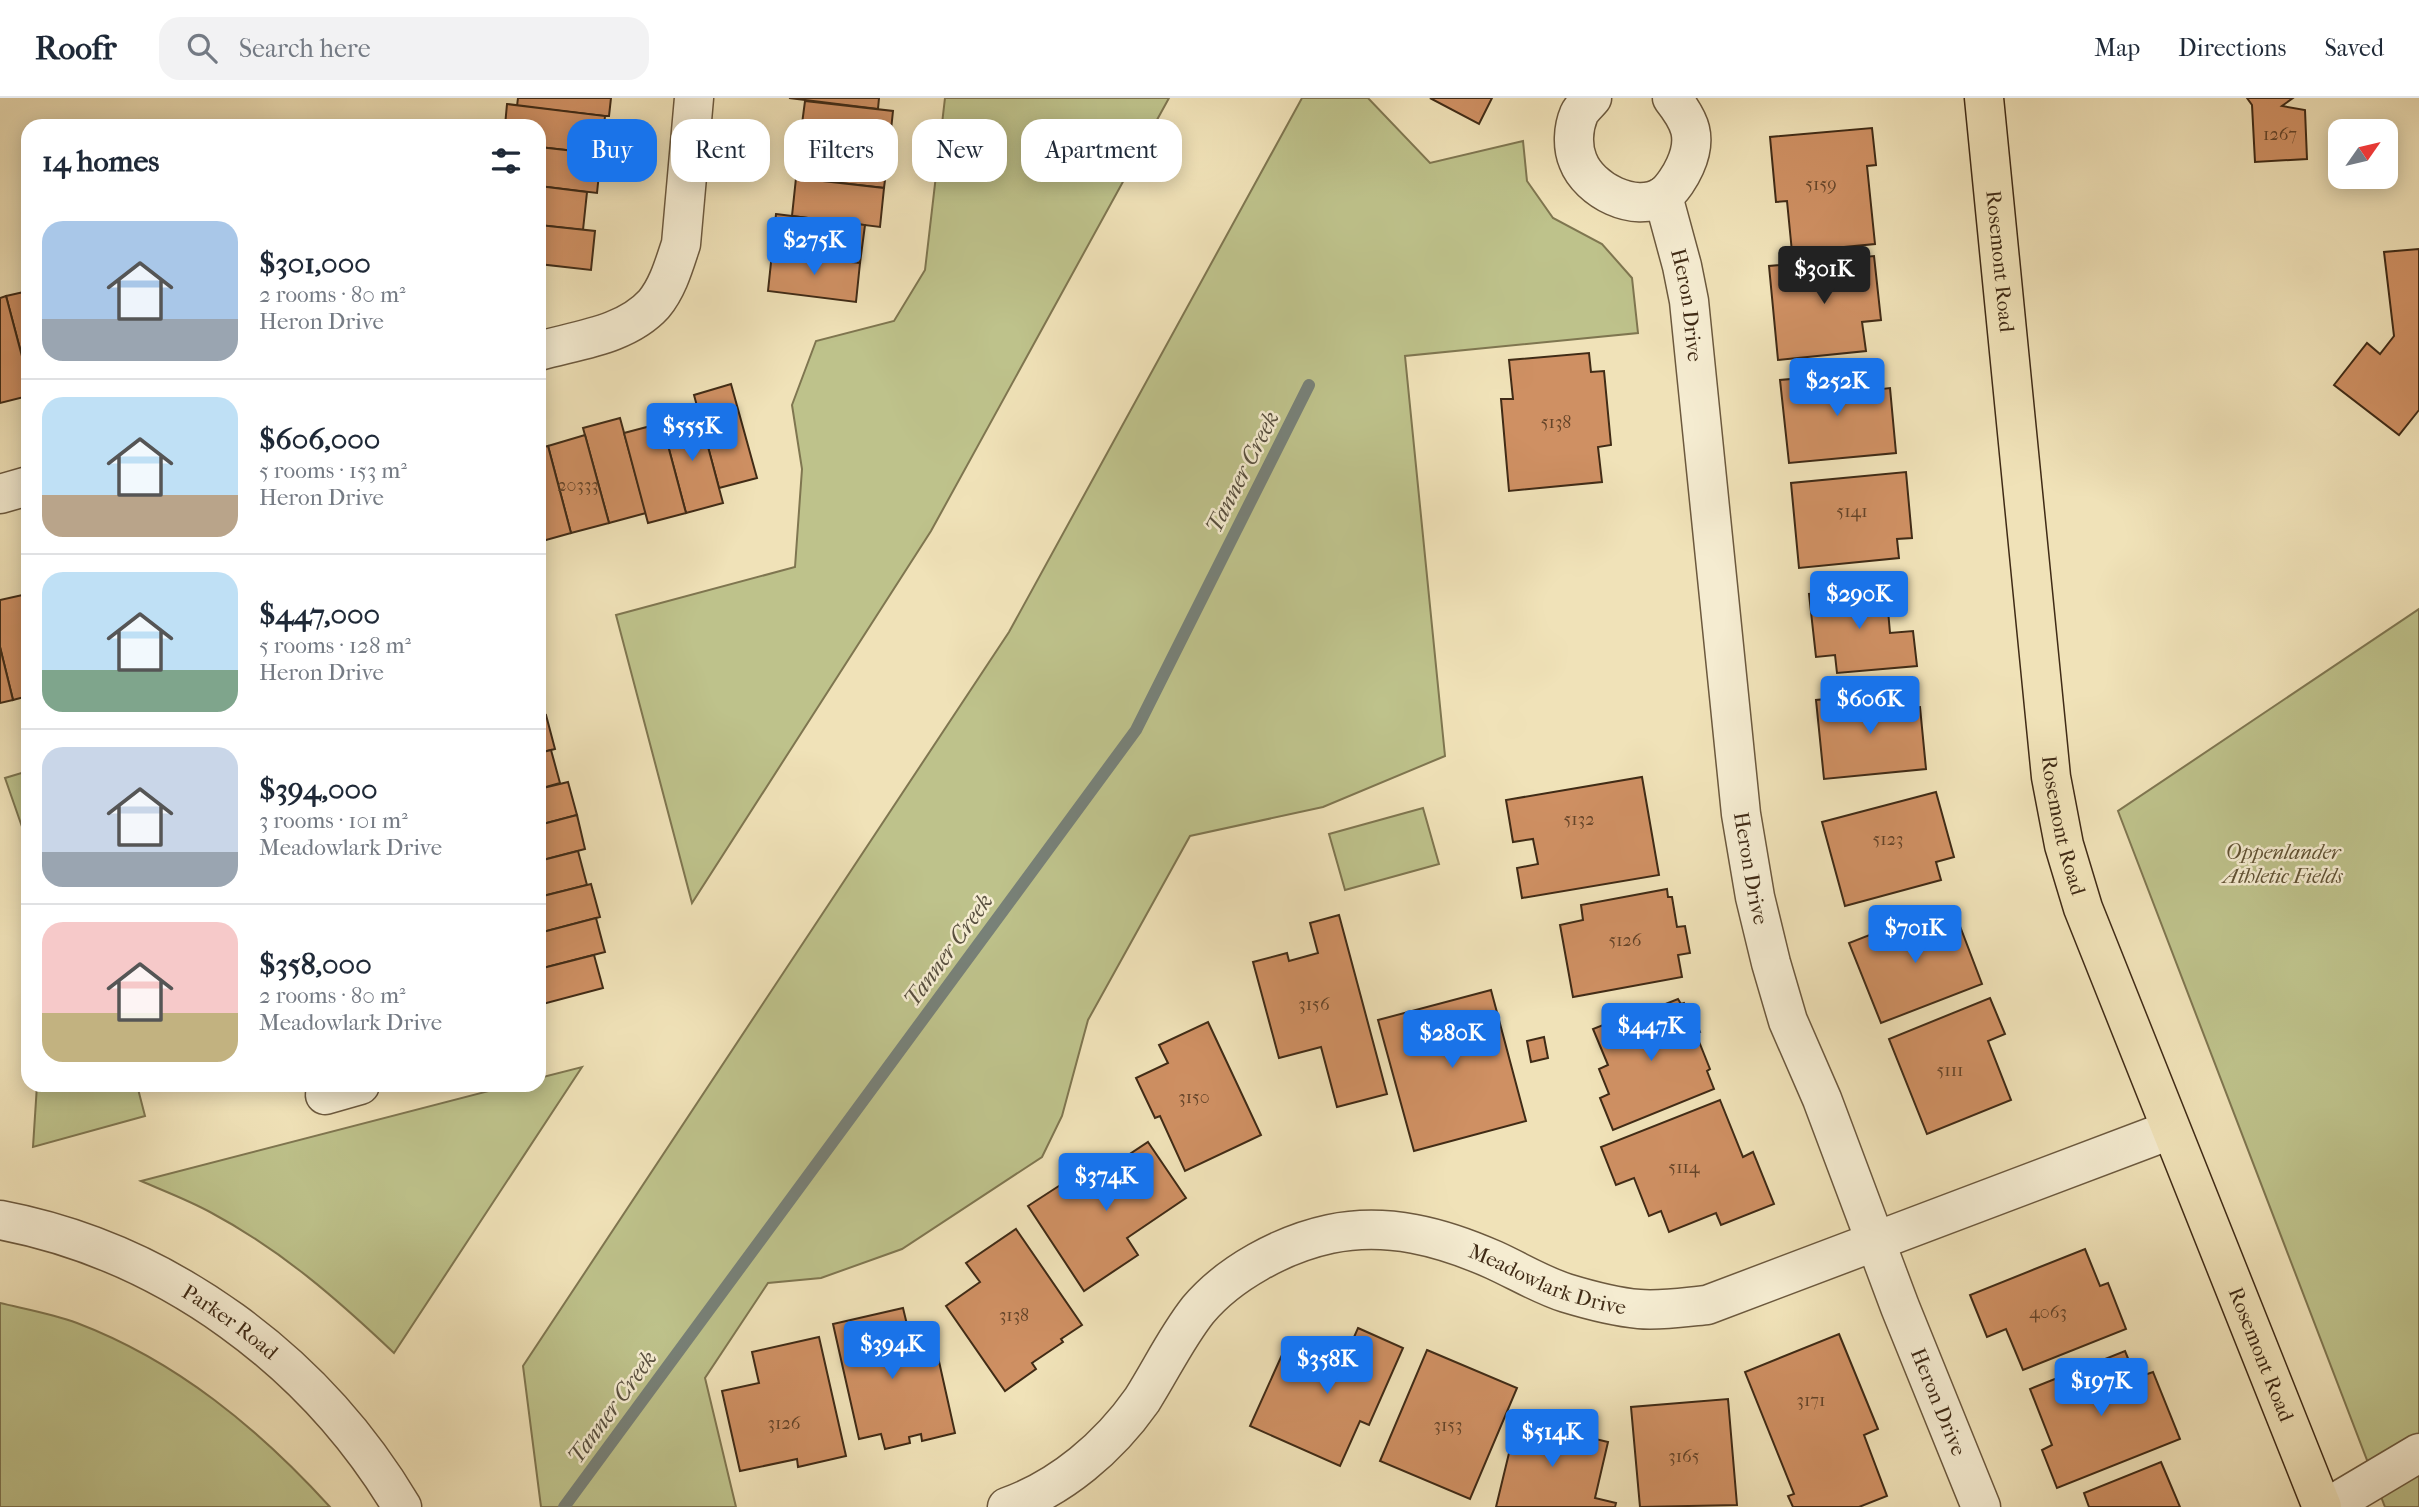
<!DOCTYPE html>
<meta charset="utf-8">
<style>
:root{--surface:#fff;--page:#f2f2f3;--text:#1f2937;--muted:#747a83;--line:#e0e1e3;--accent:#1a73e8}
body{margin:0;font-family:"IM FELL French Canon",serif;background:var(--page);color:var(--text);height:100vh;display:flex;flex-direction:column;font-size:26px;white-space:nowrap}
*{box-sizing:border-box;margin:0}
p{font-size:23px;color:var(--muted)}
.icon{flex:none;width:38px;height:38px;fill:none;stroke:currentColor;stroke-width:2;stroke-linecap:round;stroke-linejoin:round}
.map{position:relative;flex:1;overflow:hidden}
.panel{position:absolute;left:21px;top:21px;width:525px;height:973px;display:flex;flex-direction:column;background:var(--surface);border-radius:21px;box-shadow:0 4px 18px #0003}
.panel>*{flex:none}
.hud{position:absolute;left:567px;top:21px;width:665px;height:63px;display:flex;gap:14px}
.needle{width:46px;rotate:56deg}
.tools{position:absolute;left:2328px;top:21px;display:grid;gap:14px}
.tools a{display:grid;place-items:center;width:70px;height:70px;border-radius:14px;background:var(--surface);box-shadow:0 4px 18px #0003;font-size:35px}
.price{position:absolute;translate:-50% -60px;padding:0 16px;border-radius:7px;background:var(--accent);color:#fff;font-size:23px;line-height:46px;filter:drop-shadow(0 2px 4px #0008)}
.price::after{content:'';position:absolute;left:50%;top:42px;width:21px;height:16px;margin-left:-10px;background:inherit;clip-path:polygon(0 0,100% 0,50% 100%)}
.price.selected{background:#222;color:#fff}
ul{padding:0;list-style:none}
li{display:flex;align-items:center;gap:21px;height:175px;padding:0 21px}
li+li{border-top:2px solid var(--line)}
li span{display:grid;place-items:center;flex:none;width:196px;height:140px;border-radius:21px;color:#555}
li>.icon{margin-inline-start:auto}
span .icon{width:84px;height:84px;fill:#fffc;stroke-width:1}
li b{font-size:30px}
h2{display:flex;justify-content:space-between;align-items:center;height:84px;padding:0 21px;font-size:30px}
.pill{padding:0 24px;border-radius:21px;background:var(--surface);box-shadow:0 4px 18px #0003;font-size:24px;line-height:63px}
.pill.selected{background:var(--accent);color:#fff}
header{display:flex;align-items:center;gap:42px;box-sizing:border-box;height:98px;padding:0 35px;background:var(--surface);border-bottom:2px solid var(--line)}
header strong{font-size:33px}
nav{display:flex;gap:38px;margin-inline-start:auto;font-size:24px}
.search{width:490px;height:63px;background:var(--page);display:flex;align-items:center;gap:18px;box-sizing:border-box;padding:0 24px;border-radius:21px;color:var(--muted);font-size:26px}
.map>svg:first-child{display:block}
.green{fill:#bec28b;stroke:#7f7650;stroke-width:2}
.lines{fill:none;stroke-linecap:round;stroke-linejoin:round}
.stream{stroke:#788178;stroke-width:12}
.building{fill:#cf9063;stroke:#402b16;stroke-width:2}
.minor-casing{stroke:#6c593e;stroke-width:41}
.major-casing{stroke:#402b16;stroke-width:41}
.minor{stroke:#f5ecd1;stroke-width:38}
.major{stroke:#f0e2b8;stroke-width:38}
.labels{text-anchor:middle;stroke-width:5;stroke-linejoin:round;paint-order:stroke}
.number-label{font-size:18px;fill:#644429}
.street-label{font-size:21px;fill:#402b16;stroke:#f5ecd1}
.park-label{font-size:21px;font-style:italic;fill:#605133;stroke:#f5ecd1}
.water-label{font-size:23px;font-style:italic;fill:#584f3f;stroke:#f5ecd1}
</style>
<header>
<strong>Roofr</strong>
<div class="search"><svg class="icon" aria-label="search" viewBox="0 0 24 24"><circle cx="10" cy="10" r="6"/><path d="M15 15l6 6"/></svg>Search here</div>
<nav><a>Map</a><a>Directions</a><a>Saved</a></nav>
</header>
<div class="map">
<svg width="2419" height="1409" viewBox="0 0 2419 1409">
<rect width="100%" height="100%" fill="#f0e2b8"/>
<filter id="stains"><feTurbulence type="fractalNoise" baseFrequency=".00286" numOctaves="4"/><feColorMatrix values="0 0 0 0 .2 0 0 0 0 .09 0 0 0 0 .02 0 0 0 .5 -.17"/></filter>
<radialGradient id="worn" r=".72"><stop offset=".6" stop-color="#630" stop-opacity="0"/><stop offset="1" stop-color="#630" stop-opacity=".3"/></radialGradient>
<!-- green -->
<g class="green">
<polygon points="945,0 1169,0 931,433 692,805 616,517 795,469 802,371 792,307 816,243 894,223 925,172"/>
<polygon points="1302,0 1368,0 1430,65 1523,43 1527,83 1553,120 1602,146 1632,180 1638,235 1405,258 1445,658 1323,709 1190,738 1088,922 1062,1018 1042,1059 902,1151 821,1180 768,1185 705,1280 736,1409 541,1409 523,1268 1009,534"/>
<polygon points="2419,511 2419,1409 2385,1409 2118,713"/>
<polygon points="28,673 28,746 5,680"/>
<polygon points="1423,710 1439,766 1345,792 1329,736"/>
<path d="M582 969 394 1255C336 1200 281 1152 210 1114 188 1102 164 1093 141 1083L512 987H539V980Z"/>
<polygon points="37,987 137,987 145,1018 33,1049"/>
<path d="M0 1205C25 1211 53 1216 77 1225 177 1263 259 1331 330 1409H0Z"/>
</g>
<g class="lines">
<!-- stream -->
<polyline class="stream" points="564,1409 1136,632 1309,287"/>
</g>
<!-- building -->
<g class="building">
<polygon points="518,0 611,0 609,18 605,18 517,8"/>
<polygon points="789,0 879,0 878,11"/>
<polygon points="1430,0 1492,0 1479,26"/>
<polygon points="2247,0 2293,0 2282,8 2305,12 2307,61 2255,64 2252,7"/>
<polygon points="805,3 893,13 889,51 800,41"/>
<polygon points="507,6 605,18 601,56 539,49 539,28 505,28"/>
<polygon points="1872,30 1876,67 1867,68 1875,146 1792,154 1787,103 1776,104 1770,39"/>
<polygon points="800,41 889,51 884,90 796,80"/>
<polygon points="539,49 601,56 597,95 539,88"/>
<polygon points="796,80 884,90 880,129 792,118"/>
<polygon points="539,88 587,94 583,132 539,127"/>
<polygon points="776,116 865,127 860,165 772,155"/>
<polygon points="539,127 595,133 591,172 539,166"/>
<polygon points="2419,151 2419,312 2399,337 2334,287 2367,245 2380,256 2394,238 2384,154"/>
<polygon points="772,155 860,165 856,204 768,193"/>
<polygon points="1874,158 1881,222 1862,224 1866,253 1778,262 1769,168"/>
<polygon points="28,193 28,281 6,198"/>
<polygon points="6,198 28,281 28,298 0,305 0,200"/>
<polygon points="1589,255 1591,274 1604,273 1611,347 1598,349 1602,384 1509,393 1501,301 1513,301 1509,262"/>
<polygon points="1872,274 1874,292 1890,290 1896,355 1789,365 1780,282"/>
<polygon points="731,286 757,380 719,390 694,297"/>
<polygon points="699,315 723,405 686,415 662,325"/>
<polygon points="620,320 646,415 609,425 583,330"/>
<polygon points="662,325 686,415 648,425 624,335"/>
<polygon points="585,337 609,425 571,435 548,348"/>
<polygon points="548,348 571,435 539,444 539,350"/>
<polygon points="1906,374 1912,440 1897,441 1899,460 1799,470 1791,385"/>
<polygon points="1886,489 1890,535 1913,533 1917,568 1837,575 1835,557 1816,559 1809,496"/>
<polygon points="27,496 28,598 13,602 0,549 0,502"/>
<polygon points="0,549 13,602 0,605"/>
<polygon points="1903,594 1905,610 1920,609 1926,671 1824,681 1816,602"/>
<polygon points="546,617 555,651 539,655 539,619"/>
<polygon points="551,652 560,685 539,691 539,655"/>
<polygon points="1642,679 1659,777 1522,800 1517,770 1538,766 1533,741 1513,744 1506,702"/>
<polygon points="568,684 577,717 539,727 539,691"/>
<polygon points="1936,694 1954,759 1936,764 1941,782 1845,808 1822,724"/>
<polygon points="577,717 585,751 539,763 539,727"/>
<polygon points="578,753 587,787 539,799 539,763"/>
<polygon points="591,786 600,819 539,835 539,799"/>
<polygon points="1667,791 1668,799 1672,799 1677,829 1685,828 1690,855 1678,857 1682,879 1573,899 1560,827 1583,822 1581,807"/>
<polygon points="1936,811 1943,829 1958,823 1982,886 1881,925 1849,845"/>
<polygon points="1339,817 1387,996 1337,1009 1321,949 1279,960 1253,864 1287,855 1289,863 1318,855 1310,825"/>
<polygon points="596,820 605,854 539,871 539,835"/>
<polygon points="594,857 603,890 539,907 539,871"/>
<polygon points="1491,892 1526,1023 1414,1053 1378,922"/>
<polygon points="1990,900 2005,936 1988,943 2011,1002 1927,1036 1889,941"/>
<polygon points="1678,901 1681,906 1684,905 1688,916 1692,915 1700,934 1696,936 1710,971 1707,973 1714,991 1613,1032 1600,1000 1609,996 1599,971 1608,967 1593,931 1646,910 1648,913"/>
<polygon points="1208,924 1261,1037 1185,1073 1160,1018 1155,1020 1136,980 1168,965 1159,947"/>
<polygon points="1544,939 1548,960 1531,964 1527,943"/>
<polygon points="1720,1002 1743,1059 1753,1054 1774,1106 1721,1127 1716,1115 1669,1134 1661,1113 1649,1118 1634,1080 1616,1087 1601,1049"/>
<polygon points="1148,1044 1186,1100 1127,1140 1138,1157 1084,1193 1028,1108 1082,1073 1089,1083"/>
<polygon points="1016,1131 1082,1227 1061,1241 1063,1244 1032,1265 1036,1271 1005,1293 946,1208 980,1184 966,1165"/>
<polygon points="2085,1151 2100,1188 2108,1185 2126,1231 2023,1272 2006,1231 1987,1239 1970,1197"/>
<polygon points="903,1210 916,1264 938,1259 955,1335 922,1343 921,1336 909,1339 910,1345 885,1351 881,1336 859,1341 833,1226"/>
<polygon points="1358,1230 1403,1250 1369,1327 1360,1323 1340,1368 1250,1328 1286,1248 1340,1271"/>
<polygon points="1839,1236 1878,1331 1864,1337 1887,1398 1859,1409 1793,1409 1788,1398 1794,1396 1745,1274"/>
<polygon points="819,1239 846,1358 798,1369 797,1361 740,1373 722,1293 759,1285 752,1254"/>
<polygon points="1427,1252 1517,1290 1470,1401 1380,1363"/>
<polygon points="2125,1253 2136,1280 2153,1274 2180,1341 2057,1390 2042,1352 2052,1347 2030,1291"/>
<polygon points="1728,1301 1737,1407 1640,1409 1631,1309"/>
<polygon points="1517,1322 1608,1344 1595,1400 1616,1405 1615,1409 1496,1409"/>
<polygon points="2161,1364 2180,1409 2089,1409 2084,1395"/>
</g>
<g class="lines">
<!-- minor casing -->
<g class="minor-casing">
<g id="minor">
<path d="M1592 0C1588 5 1581 11 1579 16 1573 30 1572 49 1578 63 1589 92 1635 116 1663 98 1672 92 1681 77 1685 68 1698 39 1690 23 1672 0"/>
<path id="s1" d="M1663 98 1682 168 1689 203 1741 716 1755 799 1771 865 1788 923 1822 1001 1900 1209 1981 1409"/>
<path d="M539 253C578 242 626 237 654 206 668 189 674 167 681 146L694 0"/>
<polyline points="0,396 28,388"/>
<polyline points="325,997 360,987"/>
<path id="s2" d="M0 1122C168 1154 315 1263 402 1409"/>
<path id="s3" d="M1007 1409C1061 1390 1109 1349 1142 1302 1161 1272 1176 1240 1198 1212 1229 1175 1283 1146 1330 1136 1387 1124 1442 1139 1494 1162 1518 1173 1541 1187 1566 1195 1589 1202 1615 1209 1639 1211 1661 1213 1685 1209 1707 1207L2170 1032"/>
<polyline points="2328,1409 2419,1355"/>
</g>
</g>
<!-- major casing -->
<g class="major-casing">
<g id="major">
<path id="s4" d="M1984 0 2051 679 2064 747 2083 810 2322 1409"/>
</g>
</g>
<!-- minor -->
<use href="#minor" class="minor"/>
<!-- major -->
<use href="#major" class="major"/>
</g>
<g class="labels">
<!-- number labels -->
<g class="number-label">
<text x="2280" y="42">1267</text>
<text x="1821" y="92">5159</text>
<text x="1556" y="330">5138</text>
<text x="578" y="393">20333</text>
<text x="1852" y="419">5141</text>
<text x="1579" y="727">5132</text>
<text x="1888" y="747">5123</text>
<text x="1625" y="848">5126</text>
<text x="1314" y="912">3156</text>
<text x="1950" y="978">5111</text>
<text x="1194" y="1005">3150</text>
<text x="1684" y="1075">5114</text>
<text x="2048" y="1220">4063</text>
<text x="1014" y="1223">3138</text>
<text x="1811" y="1308">3171</text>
<text x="784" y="1331">3126</text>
<text x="1448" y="1333">3153</text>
<text x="1684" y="1364">3165</text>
</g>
<!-- street labels -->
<g class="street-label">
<text dy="7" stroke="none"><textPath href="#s4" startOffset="164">Rosemont Road</textPath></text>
<text dy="7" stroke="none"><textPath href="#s1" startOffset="112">Heron Drive</textPath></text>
<text dy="7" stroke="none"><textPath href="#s4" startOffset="732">Rosemont Road</textPath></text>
<text dy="7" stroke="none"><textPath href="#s1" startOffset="679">Heron Drive</textPath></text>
<text dy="7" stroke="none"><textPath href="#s3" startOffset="662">Meadowlark Drive</textPath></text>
<text dy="7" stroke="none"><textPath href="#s2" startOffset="254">Parker Road</textPath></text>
<text dy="7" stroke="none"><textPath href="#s4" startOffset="1298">Rosemont Road</textPath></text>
<text dy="7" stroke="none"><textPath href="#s1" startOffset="1246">Heron Drive</textPath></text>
</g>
<!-- park labels -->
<g class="park-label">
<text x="2283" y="761">Oppenlander<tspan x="2283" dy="24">Athletic Fields</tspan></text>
</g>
<!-- water labels -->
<g class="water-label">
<text transform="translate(1242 374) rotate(-63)" y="8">Tanner Creek</text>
<text transform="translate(948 852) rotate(-54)" y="8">Tanner Creek</text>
<text transform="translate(612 1309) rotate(-54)" y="8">Tanner Creek</text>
</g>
</g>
<rect width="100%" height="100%" filter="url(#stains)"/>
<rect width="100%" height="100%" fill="url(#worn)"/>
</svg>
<div class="tools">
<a><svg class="needle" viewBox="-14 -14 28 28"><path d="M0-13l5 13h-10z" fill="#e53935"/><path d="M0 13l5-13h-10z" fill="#747a83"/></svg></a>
</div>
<b class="price" style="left:814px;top:179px">$275K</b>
<b class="price selected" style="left:1824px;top:208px">$301K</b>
<b class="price" style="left:1837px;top:320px">$252K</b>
<b class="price" style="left:692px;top:365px">$555K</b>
<b class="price" style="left:1859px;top:533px">$290K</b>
<b class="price" style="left:1870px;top:638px">$606K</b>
<b class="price" style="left:1915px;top:867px">$701K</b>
<b class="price" style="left:1651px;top:965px">$447K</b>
<b class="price" style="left:1452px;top:972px">$280K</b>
<b class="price" style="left:1106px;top:1115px">$374K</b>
<b class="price" style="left:892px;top:1283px">$394K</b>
<b class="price" style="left:1327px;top:1298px">$358K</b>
<b class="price" style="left:2101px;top:1320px">$197K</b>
<b class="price" style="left:1552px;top:1371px">$514K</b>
<div class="hud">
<a class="pill selected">Buy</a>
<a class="pill">Rent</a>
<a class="pill">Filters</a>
<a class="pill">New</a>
<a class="pill">Apartment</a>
</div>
<section class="panel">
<h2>14 homes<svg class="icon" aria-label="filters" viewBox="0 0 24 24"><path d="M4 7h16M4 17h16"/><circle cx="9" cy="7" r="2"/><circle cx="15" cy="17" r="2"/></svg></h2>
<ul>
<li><span style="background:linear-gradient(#a9c7e8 70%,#9aa5b1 0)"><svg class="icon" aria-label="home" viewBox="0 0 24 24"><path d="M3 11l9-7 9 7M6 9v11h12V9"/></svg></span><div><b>$301,000</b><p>2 rooms · 80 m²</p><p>Heron Drive</p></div></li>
<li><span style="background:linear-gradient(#bfe0f5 70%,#b9a48a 0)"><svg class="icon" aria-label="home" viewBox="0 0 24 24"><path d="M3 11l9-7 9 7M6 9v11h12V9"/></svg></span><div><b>$606,000</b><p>5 rooms · 153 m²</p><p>Heron Drive</p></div></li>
<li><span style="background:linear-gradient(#bfe0f5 70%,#7fa58c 0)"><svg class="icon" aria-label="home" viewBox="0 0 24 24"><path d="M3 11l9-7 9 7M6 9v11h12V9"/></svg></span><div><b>$447,000</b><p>5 rooms · 128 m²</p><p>Heron Drive</p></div></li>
<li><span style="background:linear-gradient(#c9d6e8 75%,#9aa5b1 0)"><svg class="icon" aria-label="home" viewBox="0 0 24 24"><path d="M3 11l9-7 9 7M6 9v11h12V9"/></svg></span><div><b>$394,000</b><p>3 rooms · 101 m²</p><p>Meadowlark Drive</p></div></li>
<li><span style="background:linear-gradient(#f6c9c9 65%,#c2b280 0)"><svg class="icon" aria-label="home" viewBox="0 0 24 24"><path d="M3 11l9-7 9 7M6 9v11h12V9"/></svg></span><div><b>$358,000</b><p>2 rooms · 80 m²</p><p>Meadowlark Drive</p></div></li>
</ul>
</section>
</div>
